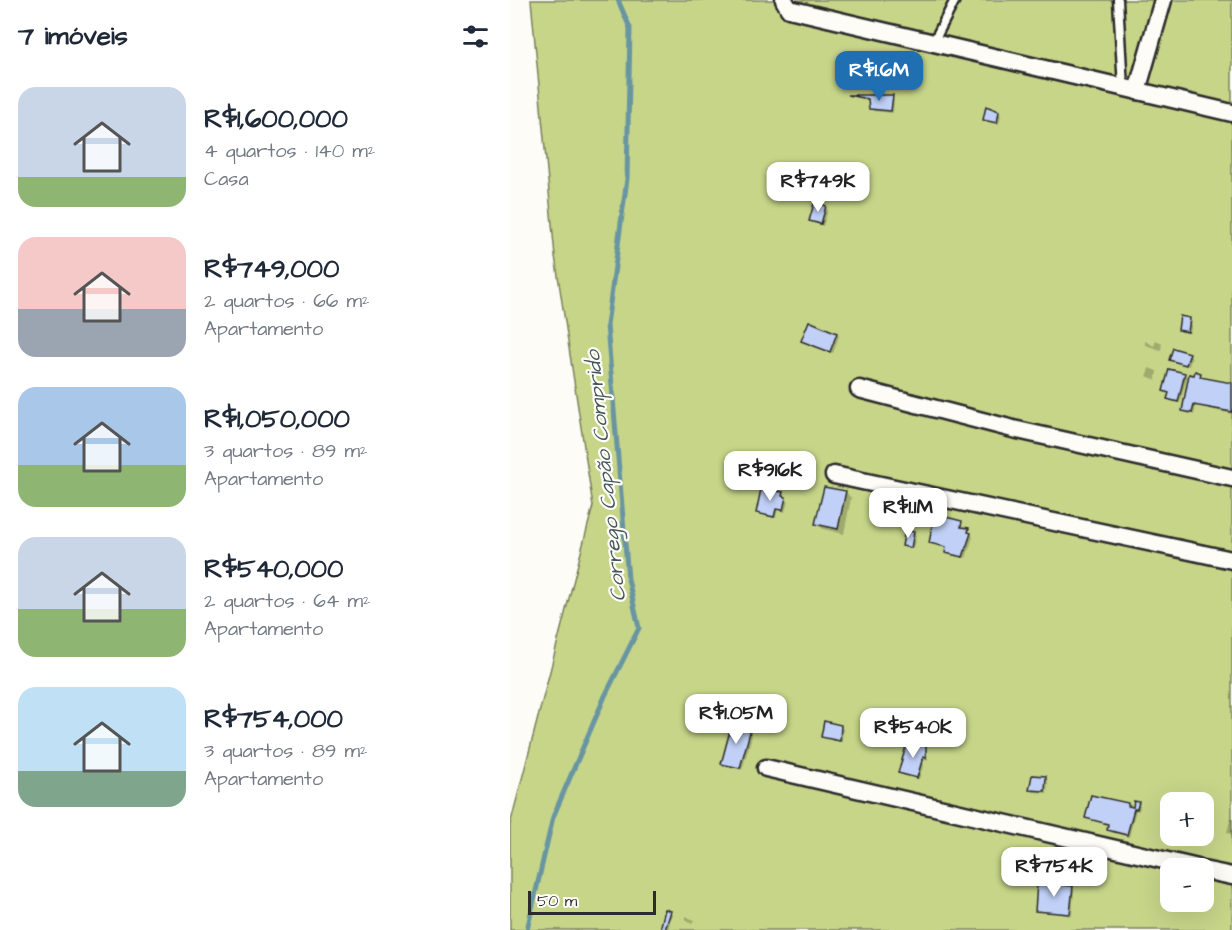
<!DOCTYPE html>
<html lang="pt">
<meta charset="utf-8">
<style>
:root{--surface:#fff;--page:#f2f2f3;--text:#1f2937;--muted:#747a83;--accent:#1f6fb2}
body{margin:0;font-family:"Architects Daughter",sans-serif;background:var(--page);color:var(--text);height:100vh;display:flex;flex-direction:column;font-size:22px;white-space:nowrap}
*{box-sizing:border-box;margin:0}
p{font-size:20px;color:var(--muted)}
.icon{flex:none;width:33px;height:33px;fill:none;stroke:currentColor;stroke-width:2;stroke-linecap:round;stroke-linejoin:round}
.map{position:relative;flex:1;overflow:hidden}
.sheet{display:flex;flex-direction:column;background:var(--surface);width:510px}
.sheet>*{flex:none}
.tools{position:absolute;left:650px;top:792px;display:grid;gap:12px}
.tools a{display:grid;place-items:center;width:54px;height:54px;border-radius:12px;background:var(--surface);box-shadow:0 6px 24px #0002;font-size:30px}
.scale{position:absolute;left:18px;bottom:15px;width:128px;box-sizing:border-box;padding-left:6px;border:3px solid #2b2b2b;border-top:0;font-size:16px;line-height:21px;white-space:nowrap;color:#2b2b2b;-webkit-text-stroke:4px #fdfcf7;paint-order:stroke}
.price{position:absolute;translate:-50% -51px;padding:0 14px;border-radius:12px;background:#fff;color:#222;font-size:20px;line-height:39px;filter:drop-shadow(0 2px 3px #0008)}
.price::after{content:'';position:absolute;left:50%;top:36px;width:18px;height:14px;margin-left:-9px;background:inherit;clip-path:polygon(0 0,100% 0,50% 100%)}
.price.selected{background:var(--accent);color:#fff}
ul{padding:0;list-style:none}
li{display:flex;align-items:center;gap:18px;height:150px;padding:0 18px}
li span{display:grid;place-items:center;flex:none;width:168px;height:120px;border-radius:18px;color:#555}
li>.icon{margin-inline-start:auto}
span .icon{width:72px;height:72px;fill:#fffc;stroke-width:1}
li b{font-size:26px}
h2{display:flex;justify-content:space-between;align-items:center;height:72px;padding:0 18px;font-size:26px}
main{display:flex;flex:1;min-height:0}
.map>svg:first-child{display:block}
.green{fill:#c7d589;stroke:#79805a;stroke-width:1.5;fill-rule:evenodd}
.shadow{fill:#0003}
.lines{fill:none;stroke-linecap:round;stroke-linejoin:round}
.stream{stroke:#6895a2;stroke-width:5}
.building{fill:#c0d0f6;stroke:#2b2b2b;stroke-width:1.5}
.service-casing{stroke:#2b2b2b;stroke-width:13}
.minor-casing{stroke:#2b2b2b;stroke-width:21}
.service{stroke:#fdfcf7;stroke-width:8}
.minor{stroke:#fdfcf7;stroke-width:16}
.labels{text-anchor:middle;stroke-width:4.5;stroke-linejoin:round;paint-order:stroke}
.water-label{font-size:21px;font-style:italic;fill:#44575c;stroke:#fdfcf7}
</style>
<main>
<section class="sheet">
<h2>7 imóveis<svg class="icon" aria-label="filters" viewBox="0 0 24 24"><path d="M4 7h16M4 17h16"/><circle cx="9" cy="7" r="2"/><circle cx="15" cy="17" r="2"/></svg></h2>
<ul>
<li><span style="background:linear-gradient(#c9d6e8 75%,#8fb573 0)"><svg class="icon" aria-label="home" viewBox="0 0 24 24"><path d="M3 11l9-7 9 7M6 9v11h12V9"/></svg></span><div><b>R$1,600,000</b><p>4 quartos · 140 m²</p><p>Casa</p></div></li>
<li><span style="background:linear-gradient(#f6c9c9 60%,#9aa5b1 0)"><svg class="icon" aria-label="home" viewBox="0 0 24 24"><path d="M3 11l9-7 9 7M6 9v11h12V9"/></svg></span><div><b>R$749,000</b><p>2 quartos · 66 m²</p><p>Apartamento</p></div></li>
<li><span style="background:linear-gradient(#a9c7e8 65%,#8fb573 0)"><svg class="icon" aria-label="home" viewBox="0 0 24 24"><path d="M3 11l9-7 9 7M6 9v11h12V9"/></svg></span><div><b>R$1,050,000</b><p>3 quartos · 89 m²</p><p>Apartamento</p></div></li>
<li><span style="background:linear-gradient(#c9d6e8 60%,#8fb573 0)"><svg class="icon" aria-label="home" viewBox="0 0 24 24"><path d="M3 11l9-7 9 7M6 9v11h12V9"/></svg></span><div><b>R$540,000</b><p>2 quartos · 64 m²</p><p>Apartamento</p></div></li>
<li><span style="background:linear-gradient(#bfe0f5 70%,#7fa58c 0)"><svg class="icon" aria-label="home" viewBox="0 0 24 24"><path d="M3 11l9-7 9 7M6 9v11h12V9"/></svg></span><div><b>R$754,000</b><p>3 quartos · 89 m²</p><p>Apartamento</p></div></li>
</ul>
</section>
<div class="map">
<svg width="722" height="930" viewBox="0 0 722 930">
<rect width="100%" height="100%" fill="#fdfcf7"/>
<filter id="ink" filterUnits="userSpaceOnUse"><feTurbulence type="fractalNoise" baseFrequency=".0167" numOctaves="2"/><feDisplacementMap in="SourceGraphic" scale="12" xChannelSelector="R" yChannelSelector="G"/><feConvolveMatrix kernelMatrix="1 2 1 2 8 2 1 2 1" color-interpolation-filters="sRGB"/></filter>
<g filter="url(#ink)">
<!-- green -->
<path class="green" d="M21 0H722V930H0V825L83 506 45 256ZM660 802H693V836H660ZM660 868H693V902H660Z"/>
<!-- shadow -->
<g class="shadow">
<polygon points="382,96 384,98 383,113 363,111 360,100 349,97"/>
<polygon points="489,112 491,115 489,124 475,119"/>
<polygon points="315,208 318,210 313,226 303,223 300,220"/>
<polygon points="680,319 682,322 680,333 672,332 669,329"/>
<polygon points="327,334 329,336 323,353 293,340"/>
<polygon points="646,340 652,343 651,350 635,345 635,341 644,346"/>
<polygon points="679,355 682,357 679,366 661,359"/>
<polygon points="639,368 647,371 646,380 637,376"/>
<polygon points="690,374 692,378 722,384 722,414 686,406 684,415 673,410"/>
<polygon points="674,375 677,377 670,403 661,401 660,394 655,391"/>
<polygon points="336,492 341,498 334,534 313,529 307,524"/>
<polygon points="272,494 278,501 275,512 268,510 266,518 248,513"/>
<polygon points="433,518 451,523 453,529 461,532 463,537 456,558 439,555 438,548 421,543"/>
<polygon points="403,534 406,536 403,549 396,548 394,545"/>
<polygon points="237,725 242,736 232,770 215,765 212,763"/>
<polygon points="330,726 333,729 332,742 313,736"/>
<polygon points="416,747 418,760 415,759 409,779 392,775 390,772"/>
<polygon points="536,777 538,780 537,793 523,792 521,790"/>
<polygon points="628,803 630,806 629,811 626,810 619,837 601,832 599,825 576,818 618,804 624,809"/>
<polygon points="721,816 722,817 722,835 717,832"/>
<polygon points="562,887 564,890 562,916 527,910"/>
<polygon points="160,912 162,914 158,930 152,930"/>
<polygon points="176,916 184,920 182,924 175,920"/>
</g>
<g class="lines">
<!-- stream -->
<polyline class="stream" points="17,930 43,817 95,696 129,628 118,579 97,325 117,179 120,28 108,0"/>
</g>
<!-- building -->
<g class="building">
<polygon points="338,95 383,95 381,111 359,109 358,99"/>
<polygon points="476,106 489,111 487,123 473,120"/>
<polygon points="305,200 316,206 311,224 299,221"/>
<polygon points="670,316 680,318 678,332 668,330"/>
<polygon points="299,321 327,333 320,352 291,341"/>
<polygon points="663,348 680,353 676,365 659,360"/>
<polygon points="659,369 675,373 668,402 657,399 659,393 653,391"/>
<polygon points="685,371 691,373 690,377 722,383 722,412 684,405 682,413 672,411 679,374 684,375"/>
<polygon points="314,487 336,491 328,529 305,524"/>
<polygon points="251,489 273,492 272,496 276,497 273,510 266,509 264,517 246,513"/>
<polygon points="426,507 432,516 452,521 451,527 459,528 458,532 461,533 453,557 435,553 436,547 419,543"/>
<polygon points="395,530 404,532 401,548 392,546"/>
<polygon points="226,720 238,723 240,732 230,768 211,764 221,727 224,728"/>
<polygon points="314,721 331,725 330,741 311,737"/>
<polygon points="398,740 416,746 416,758 413,757 407,778 388,773"/>
<polygon points="522,775 536,776 535,791 519,790"/>
<polygon points="581,795 618,803 618,806 623,807 624,801 629,802 627,809 624,809 617,835 597,830 598,824 575,818"/>
<polygon points="527,883 563,886 560,914 525,911"/>
<polygon points="155,909 161,911 155,930 150,930"/>
</g>
<g class="lines">
<!-- service casing -->
<g class="service-casing">
<g id="service">
<polyline points="608,0 613,88"/>
<polyline points="423,43 445,0"/>
</g>
</g>
<!-- minor casing -->
<g class="minor-casing">
<g id="minor">
<polyline points="274,0 279,9 722,113"/>
<polyline points="627,91 653,0"/>
<polyline points="349,389 503,429 722,478"/>
<polyline points="324,475 722,560"/>
<polyline points="256,768 688,868"/>
<polyline points="693,870 722,876"/>
</g>
</g>
<!-- service -->
<use href="#service" class="service"/>
<!-- minor -->
<use href="#minor" class="minor"/>
</g>
</g>
<g class="labels">
<!-- water labels -->
<g class="water-label">
<text transform="translate(95 476) rotate(-96)" y="7">Corrego Capão Comprido</text>
</g>
</g>
</svg>
<div class="tools">
<a>+</a>
<a>−</a>
</div>
<div class="scale">50 m</div>
<b class="price selected" style="left:369px;top:102px">R$1.6M</b>
<b class="price" style="left:308px;top:213px">R$749K</b>
<b class="price" style="left:260px;top:502px">R$916K</b>
<b class="price" style="left:398px;top:539px">R$1.1M</b>
<b class="price" style="left:226px;top:745px">R$1.05M</b>
<b class="price" style="left:403px;top:759px">R$540K</b>
<b class="price" style="left:544px;top:898px">R$754K</b>
</div>
</main>
